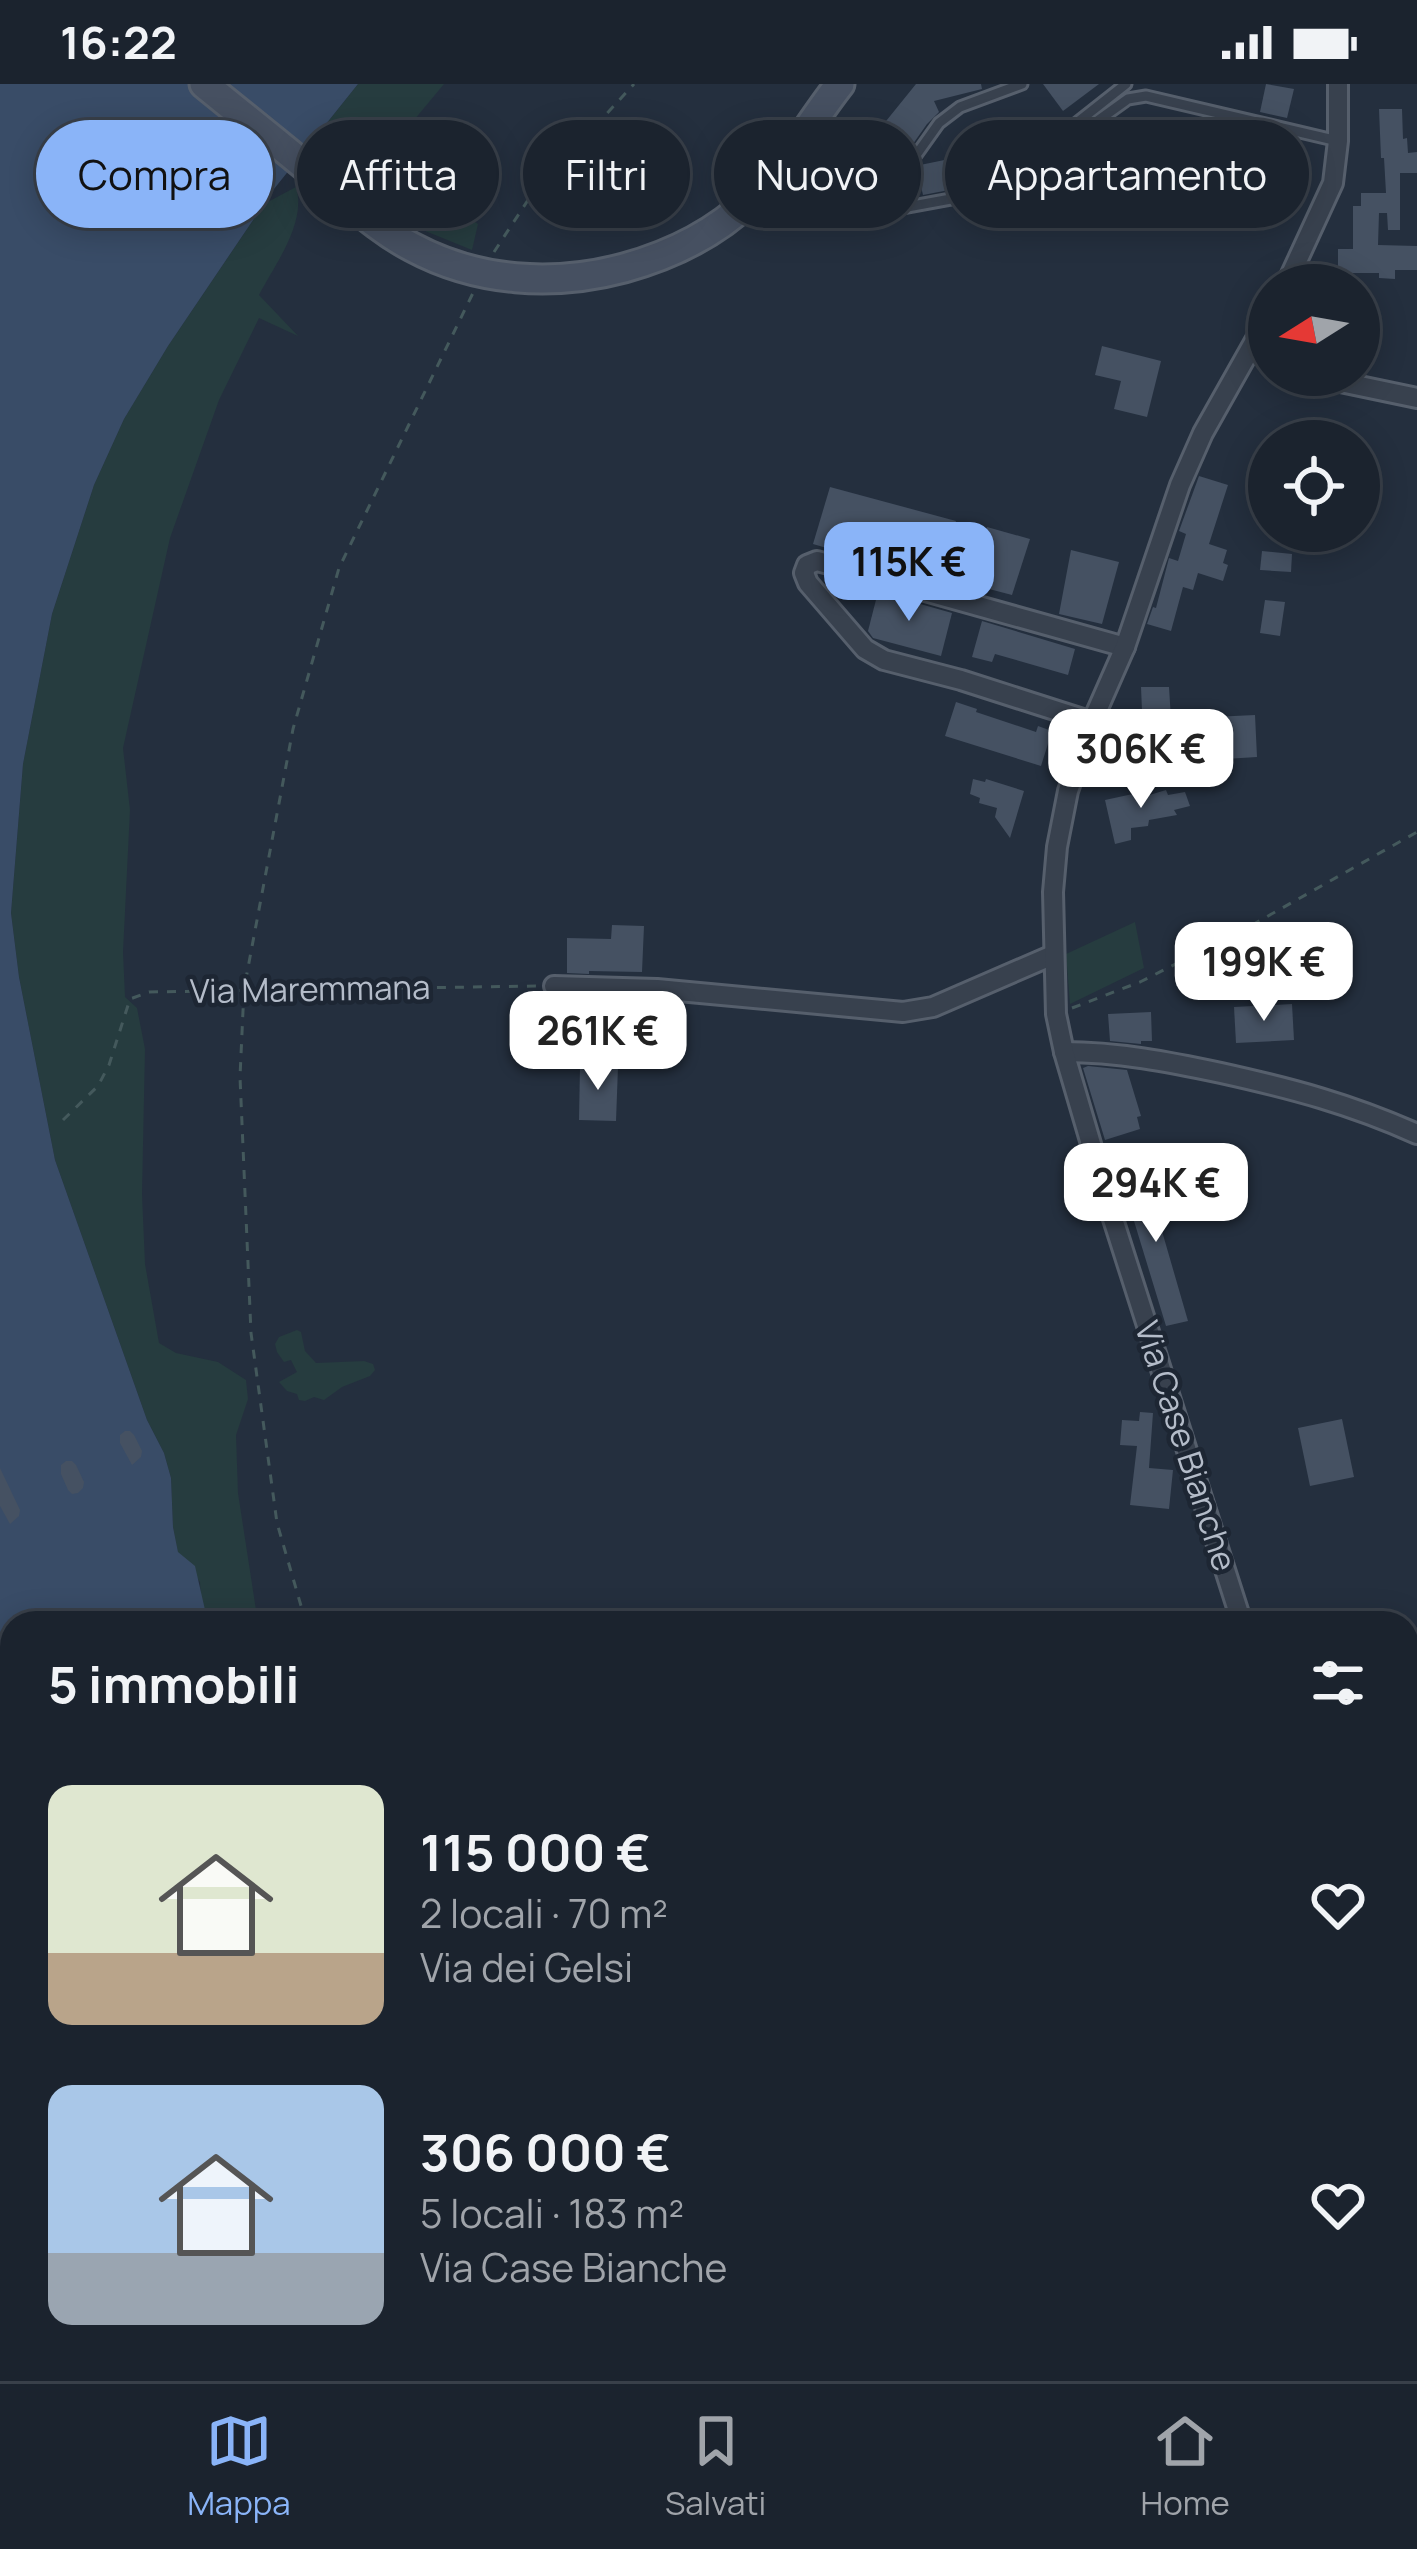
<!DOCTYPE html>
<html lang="it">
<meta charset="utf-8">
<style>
:root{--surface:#1b232e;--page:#242b36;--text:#f1f3f6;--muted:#a0a4aa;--line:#39404a;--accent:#8ab4f8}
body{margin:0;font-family:Manrope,sans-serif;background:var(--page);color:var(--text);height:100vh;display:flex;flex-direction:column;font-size:45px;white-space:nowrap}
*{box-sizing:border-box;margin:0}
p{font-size:39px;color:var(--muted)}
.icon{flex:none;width:66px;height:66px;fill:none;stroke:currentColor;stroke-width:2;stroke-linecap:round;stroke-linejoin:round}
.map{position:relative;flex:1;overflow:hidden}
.side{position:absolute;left:0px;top:1527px;width:1419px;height:771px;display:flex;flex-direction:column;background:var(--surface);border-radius:36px 36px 0 0;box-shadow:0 6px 30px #0003,0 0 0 3px var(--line)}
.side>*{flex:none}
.hud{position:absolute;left:36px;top:36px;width:1347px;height:108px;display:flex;gap:24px}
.needle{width:78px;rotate:259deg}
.controls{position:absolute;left:1248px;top:180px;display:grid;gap:24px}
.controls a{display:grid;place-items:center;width:132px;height:132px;border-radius:50%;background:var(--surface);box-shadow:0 6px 30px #0003,0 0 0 3px var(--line);font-size:60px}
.price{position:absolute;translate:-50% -102px;padding:0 27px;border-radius:24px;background:#fff;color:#222;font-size:39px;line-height:78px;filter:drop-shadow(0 3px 6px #0008)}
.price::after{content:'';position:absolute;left:50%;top:72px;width:36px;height:27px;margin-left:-18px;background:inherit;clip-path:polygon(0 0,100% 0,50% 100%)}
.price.selected{background:var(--accent);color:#111}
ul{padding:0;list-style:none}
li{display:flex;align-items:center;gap:36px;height:300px;padding:0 48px}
li span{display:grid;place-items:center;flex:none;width:336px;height:240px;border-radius:24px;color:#555}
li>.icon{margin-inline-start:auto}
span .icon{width:144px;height:144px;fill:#fffc;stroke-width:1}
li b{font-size:51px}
h2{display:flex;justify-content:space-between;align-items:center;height:144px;padding:0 48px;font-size:51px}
.pill{padding:0 42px;border-radius:54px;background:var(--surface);box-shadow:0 6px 30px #0003,0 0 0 3px var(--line);font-size:42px;line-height:108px}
.pill.selected{background:var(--accent);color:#111}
.status{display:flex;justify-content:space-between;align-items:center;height:84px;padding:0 60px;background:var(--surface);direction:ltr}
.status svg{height:33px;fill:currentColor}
.menu{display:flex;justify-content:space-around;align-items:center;height:168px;border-top:3px solid var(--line);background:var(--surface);font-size:33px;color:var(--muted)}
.menu a{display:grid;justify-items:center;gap:6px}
.menu .selected{color:var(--accent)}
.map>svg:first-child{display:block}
.green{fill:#263c3f}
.water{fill:#394c67}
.building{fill:#455162}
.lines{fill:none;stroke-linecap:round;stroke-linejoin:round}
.service-casing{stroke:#565f6c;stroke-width:15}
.minor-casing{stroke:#565f6c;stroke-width:24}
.secondary-casing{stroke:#565f6c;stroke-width:33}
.path{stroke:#44595c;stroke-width:3;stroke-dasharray:9 9;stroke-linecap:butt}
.service{stroke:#38414e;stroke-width:9}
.minor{stroke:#38414e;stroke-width:18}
.secondary{stroke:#465061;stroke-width:27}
.labels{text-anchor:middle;stroke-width:9;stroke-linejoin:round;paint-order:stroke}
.street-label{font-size:33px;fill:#b4bcc9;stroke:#1d2633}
</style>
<div class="status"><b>16:22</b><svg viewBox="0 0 49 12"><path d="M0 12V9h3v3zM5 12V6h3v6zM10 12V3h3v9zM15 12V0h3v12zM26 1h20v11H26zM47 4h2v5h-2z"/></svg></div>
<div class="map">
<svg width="1417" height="2297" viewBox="0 0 1417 2297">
<rect width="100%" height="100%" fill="#242f3e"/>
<!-- green -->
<g class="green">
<path d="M358 0H444L390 65C398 105 450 118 478 140L472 166 413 142 378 123 306 65Z"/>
<path d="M296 103C307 139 275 180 259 211L298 252 259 234 219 316 170 454 123 664 130 726 123 868 125 913 137 924 145 965 142 1110 145 1180 159 1259 176 1269 218 1278 246 1296 248 1315 236 1351 238 1409 258 1539H208L201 1516 200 1498 178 1469 173 1443 171 1394 164 1369 147 1336 55 1076 19 893 11 829 23 680 52 530 94 401 124 335 168 262 264 120Z"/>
<polygon points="1135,838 1144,884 1070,920 1066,870"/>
<polygon points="297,1246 301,1248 305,1267 316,1279 364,1277 373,1280 375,1286 370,1292 342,1303 324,1316 314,1313 305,1317 299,1316 297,1310 287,1307 279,1298 297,1288 291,1276 284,1278 277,1268 275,1260 279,1253"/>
<polygon points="0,1822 8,1874 5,1883 10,1890 12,1915 12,2204 0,2172"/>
</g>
<!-- water -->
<g class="water">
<polygon points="0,0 358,0 274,105 168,262 124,335 94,401 52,530 23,680 11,829 19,893 55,1076 147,1336 164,1369 171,1394 173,1443 178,1468 195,1482 208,1539 12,1539 12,1915 10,1890 5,1883 8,1874 0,1822"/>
<polygon points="113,2286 413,2286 418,2297 115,2297"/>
</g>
<!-- building -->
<g class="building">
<polygon points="916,0 981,0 982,5 934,17 939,28 927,40 875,114 871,129 839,105 878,47"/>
<polygon points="1043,0 1099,0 1063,27"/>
<polygon points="1266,0 1294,5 1287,34 1260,28"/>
<polygon points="1379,25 1402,25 1403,55 1407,54 1408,69 1417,68 1417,89 1400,89 1400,146 1388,146 1387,129 1379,129 1378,161 1417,162 1417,186 1395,186 1395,195 1379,194 1379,189 1338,189 1338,165 1353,165 1353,122 1361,122 1361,109 1386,109 1384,74 1381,74"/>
<polygon points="1170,33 1176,67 1212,61 1211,56 1253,49 1257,73 1190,84 1191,90 1138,99 1136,91 1070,103 1066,83 1088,79 1086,69 1108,65 1110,77 1143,70 1137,39"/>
<polygon points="1029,34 1045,52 1003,85 988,68"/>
<polygon points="964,72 970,102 923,111 917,85 920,81"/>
<rect x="1359" y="218" width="14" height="51"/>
<polygon points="1102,262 1161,277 1147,333 1114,325 1121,297 1095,291"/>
<polygon points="1199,392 1228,401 1209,460 1227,466 1223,479 1228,481 1223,497 1198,489 1193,506 1183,503 1171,547 1147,540 1153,523 1156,524 1169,474 1178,477 1186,450 1179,447"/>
<polygon points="830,403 956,437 939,497 813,460"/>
<polygon points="987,443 1030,455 1012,511 970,500"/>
<polygon points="1071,466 1119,478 1102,540 1059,530"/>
<polygon points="1262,467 1292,470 1291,488 1260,486"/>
<polygon points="878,508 952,529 941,572 873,554 868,547"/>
<polygon points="1265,516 1285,518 1280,552 1260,549"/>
<polygon points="982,537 1075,565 1068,591 995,570 992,578 972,573"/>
<polygon points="1141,603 1169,603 1171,635 1255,631 1257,673 1225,675 1224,665 1162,669 1162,673 1144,674"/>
<polygon points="956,618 977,625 976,628 1036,648 1038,642 1052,647 1041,682 945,652"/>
<polygon points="973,695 985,698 986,695 1024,707 1010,754 995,733 997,724 979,719 980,714 970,710"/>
<polygon points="1166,706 1168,711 1185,708 1190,722 1174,726 1177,731 1149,736 1148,742 1131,744 1131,756 1115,760 1105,716 1142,708 1143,713"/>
<polygon points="612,841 644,842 642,888 589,887 589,890 567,889 567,854 611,855"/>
<polygon points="555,916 588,916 586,977 553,975"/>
<polygon points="1292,920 1294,956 1236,959 1234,923"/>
<polygon points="1151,928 1152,957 1141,957 1141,960 1110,957 1108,930"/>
<polygon points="580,982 618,983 616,1037 579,1036"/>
<polygon points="1088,982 1127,986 1141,1032 1137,1033 1140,1045 1105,1056 1083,984"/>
<polygon points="1160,1090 1169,1119 1155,1123 1188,1237 1166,1242 1123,1101"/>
<polygon points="1140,1328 1153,1329 1149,1384 1173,1386 1169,1425 1130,1421 1137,1362 1120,1361 1122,1336 1139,1337"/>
<polygon points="1342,1335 1354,1393 1310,1402 1298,1344"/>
<polygon points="125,1347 130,1347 134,1351 142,1367 141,1373 132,1381 120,1359 120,1351"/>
<polygon points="66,1377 72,1377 76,1381 84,1398 83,1404 78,1409 72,1410 68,1406 61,1390 61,1381"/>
<polygon points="0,1384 20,1426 19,1432 10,1440 0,1422"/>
</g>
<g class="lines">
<!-- service casing -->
<g class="service-casing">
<g id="service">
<polyline points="1022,0 960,23 939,39 882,119 880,128 989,108 1126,0"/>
<polyline points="1096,38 1128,15 1146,12 1338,57"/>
</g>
</g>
<!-- minor casing -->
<g class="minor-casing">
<g id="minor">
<polyline points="1286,201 1333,99 1338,57 1338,0"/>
<polyline points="1307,291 1417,314"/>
<polyline points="1092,638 961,596 884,576 865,565 808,499 804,489 807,481 817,477 832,481 1125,563"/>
<polyline points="554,902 657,905 903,928 933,923 1053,871"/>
<path d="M1064 968C1118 968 1169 978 1221 989 1293 1005 1350 1020 1417 1050"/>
<polyline points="1242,1539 1113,1135 1064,968 1056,930 1053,808 1057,763 1068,707 1092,638 1125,563 1180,401 1203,349 1269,232"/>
<polyline points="1407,2104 1417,2141"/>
</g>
</g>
<!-- secondary casing -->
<g class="secondary-casing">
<path id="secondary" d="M204 0C242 31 280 61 317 92 348 116 377 145 412 163 477 198 553 203 624 184 671 171 716 149 751 115 787 81 810 38 840 0"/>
</g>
<!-- path -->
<g class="path">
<polyline points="494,168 530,113 634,0"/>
<polyline points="1072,924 1140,898 1245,845 1417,748"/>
<polyline points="63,1036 98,1002 109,981 130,915 149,908 537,902"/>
<polyline points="306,1539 277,1439 251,1249 240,993 244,905 293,645 339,484 473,209"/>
<polyline points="0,2277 10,2297"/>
<polyline points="698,2286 704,2297"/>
</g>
<!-- service -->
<use href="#service" class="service"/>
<!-- minor -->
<use href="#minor" class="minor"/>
<!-- secondary -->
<use href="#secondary" class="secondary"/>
</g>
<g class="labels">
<!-- street labels -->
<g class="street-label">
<text transform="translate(310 905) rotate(-1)" y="12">Via Maremmana</text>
<text transform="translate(1186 1362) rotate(72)" y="12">Via Case Bianche</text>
</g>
</g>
</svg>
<div class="controls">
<a><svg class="needle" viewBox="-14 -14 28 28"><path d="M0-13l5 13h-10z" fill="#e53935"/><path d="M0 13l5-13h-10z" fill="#a0a4aa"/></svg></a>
<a><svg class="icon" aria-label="locate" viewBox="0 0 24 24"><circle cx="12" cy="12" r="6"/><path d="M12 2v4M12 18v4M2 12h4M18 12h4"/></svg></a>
</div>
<b class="price selected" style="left:909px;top:540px">115K €</b>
<b class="price" style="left:1141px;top:727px">306K €</b>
<b class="price" style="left:1264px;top:940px">199K €</b>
<b class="price" style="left:598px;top:1009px">261K €</b>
<b class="price" style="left:1156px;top:1161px">294K €</b>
<div class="hud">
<a class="pill selected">Compra</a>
<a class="pill">Affitta</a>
<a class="pill">Filtri</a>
<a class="pill">Nuovo</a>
<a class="pill">Appartamento</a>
</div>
<section class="side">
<h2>5 immobili<svg class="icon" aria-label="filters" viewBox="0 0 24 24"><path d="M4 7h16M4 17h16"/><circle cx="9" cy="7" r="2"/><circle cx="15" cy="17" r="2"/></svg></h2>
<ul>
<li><span style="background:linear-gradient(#dfe7d0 70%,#b9a48a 0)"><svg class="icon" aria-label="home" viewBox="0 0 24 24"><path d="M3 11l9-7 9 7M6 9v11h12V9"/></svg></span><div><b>115 000 €</b><p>2 locali · 70 m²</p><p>Via dei Gelsi</p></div><svg class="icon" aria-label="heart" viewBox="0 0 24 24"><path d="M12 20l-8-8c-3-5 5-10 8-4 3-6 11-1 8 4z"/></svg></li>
<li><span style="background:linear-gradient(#a9c7e8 70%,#9aa5b1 0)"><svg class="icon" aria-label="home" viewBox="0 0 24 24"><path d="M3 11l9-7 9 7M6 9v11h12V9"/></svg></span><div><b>306 000 €</b><p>5 locali · 183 m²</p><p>Via Case Bianche</p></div><svg class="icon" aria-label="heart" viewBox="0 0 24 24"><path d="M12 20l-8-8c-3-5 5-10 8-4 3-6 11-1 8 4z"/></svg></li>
</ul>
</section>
</div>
<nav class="menu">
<a class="selected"><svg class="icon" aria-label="map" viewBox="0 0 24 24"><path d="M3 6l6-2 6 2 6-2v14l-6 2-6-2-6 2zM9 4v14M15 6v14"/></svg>Mappa</a>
<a><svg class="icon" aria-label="saved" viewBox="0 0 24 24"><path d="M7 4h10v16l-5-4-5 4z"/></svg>Salvati</a>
<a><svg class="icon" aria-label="home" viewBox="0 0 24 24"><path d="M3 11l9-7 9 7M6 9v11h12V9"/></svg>Home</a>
</nav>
